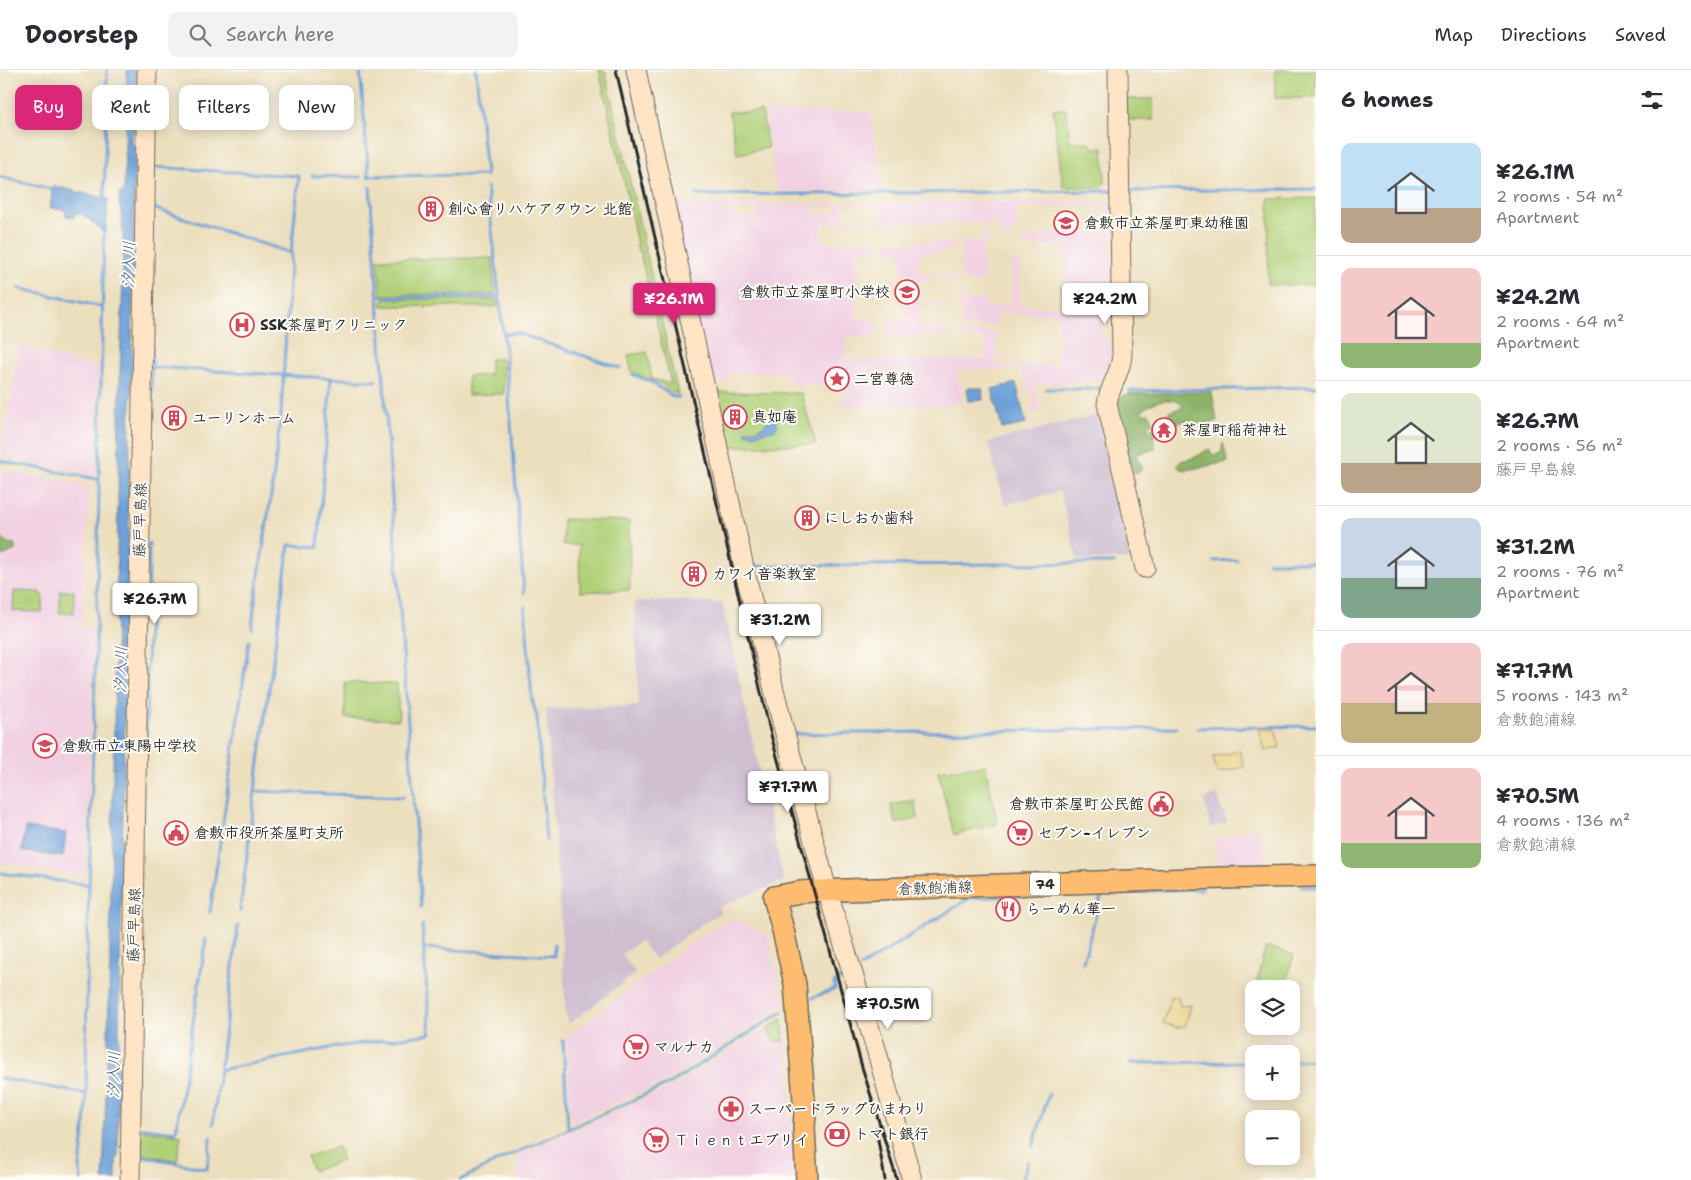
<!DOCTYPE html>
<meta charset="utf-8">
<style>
:root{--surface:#fff;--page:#f2f2f3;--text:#2b2b33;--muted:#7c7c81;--line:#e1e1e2;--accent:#db2777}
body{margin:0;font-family:"Shantell Sans","Klee One",sans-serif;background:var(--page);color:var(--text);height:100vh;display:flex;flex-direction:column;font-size:19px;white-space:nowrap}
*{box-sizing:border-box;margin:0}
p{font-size:16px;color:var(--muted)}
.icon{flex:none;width:28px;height:28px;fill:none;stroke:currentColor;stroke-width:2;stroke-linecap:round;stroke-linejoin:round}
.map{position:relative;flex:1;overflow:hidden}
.panel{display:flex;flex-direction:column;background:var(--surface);width:375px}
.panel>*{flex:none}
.guide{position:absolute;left:15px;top:15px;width:475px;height:45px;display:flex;gap:10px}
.buttons{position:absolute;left:1245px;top:910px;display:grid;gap:10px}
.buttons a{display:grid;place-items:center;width:55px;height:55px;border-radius:10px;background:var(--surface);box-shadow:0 2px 12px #0003;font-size:25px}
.price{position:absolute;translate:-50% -42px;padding:0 11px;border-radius:5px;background:#fff;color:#222;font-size:16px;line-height:32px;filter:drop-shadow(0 1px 2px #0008)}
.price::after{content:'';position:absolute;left:50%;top:30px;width:15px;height:11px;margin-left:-8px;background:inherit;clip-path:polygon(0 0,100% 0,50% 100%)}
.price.selected{background:var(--accent);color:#fff}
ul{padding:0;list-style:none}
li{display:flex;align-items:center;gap:15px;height:125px;padding:0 25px}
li+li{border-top:1px solid var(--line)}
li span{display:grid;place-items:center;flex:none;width:140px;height:100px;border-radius:10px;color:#555}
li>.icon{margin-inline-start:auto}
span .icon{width:60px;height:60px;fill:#fffc;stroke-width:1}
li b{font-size:21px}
h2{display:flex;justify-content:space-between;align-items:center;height:60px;padding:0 25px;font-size:21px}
.pill{padding:0 18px;border-radius:10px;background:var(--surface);box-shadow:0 2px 12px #0003;font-size:18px;line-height:45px}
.pill.selected{background:var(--accent);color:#fff}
header{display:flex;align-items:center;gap:30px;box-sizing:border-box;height:70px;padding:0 25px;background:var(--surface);border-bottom:1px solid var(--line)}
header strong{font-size:24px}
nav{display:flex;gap:28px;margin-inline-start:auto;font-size:18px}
.search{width:350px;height:45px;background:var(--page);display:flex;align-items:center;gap:12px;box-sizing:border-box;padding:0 18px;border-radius:10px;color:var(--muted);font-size:19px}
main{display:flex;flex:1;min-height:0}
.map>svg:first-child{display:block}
.built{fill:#f1d0e2;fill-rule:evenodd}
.industrial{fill:#cebed0}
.green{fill:#b0d078;stroke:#6e7e52}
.forest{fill:#8cb268;stroke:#5c6e4a}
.sand{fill:#eeda9e;stroke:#8c8264}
.water{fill:#6da0d8;stroke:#4c6682}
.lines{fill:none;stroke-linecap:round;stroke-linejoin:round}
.stream{stroke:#6da0d8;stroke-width:3}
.secondary-casing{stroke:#6f6a5e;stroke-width:21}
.primary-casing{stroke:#6f6a5e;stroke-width:24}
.secondary{stroke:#ffe4c6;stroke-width:19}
.primary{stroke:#febc70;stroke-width:21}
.rail{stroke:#2b2b2b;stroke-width:3}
.labels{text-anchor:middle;stroke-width:4;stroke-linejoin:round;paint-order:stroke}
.shield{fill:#fdfcf7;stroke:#6a6a68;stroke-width:1}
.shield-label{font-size:14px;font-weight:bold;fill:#2b2b2b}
.poi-label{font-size:15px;font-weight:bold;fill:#2b2b2b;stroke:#fdfcf7;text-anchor:start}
.street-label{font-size:15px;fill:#2b2b2b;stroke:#fdfcf7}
.water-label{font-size:16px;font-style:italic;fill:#455a70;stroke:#fdfcf7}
</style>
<header>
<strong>Doorstep</strong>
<div class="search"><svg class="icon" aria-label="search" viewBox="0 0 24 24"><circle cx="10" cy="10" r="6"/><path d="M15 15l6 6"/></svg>Search here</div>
<nav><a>Map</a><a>Directions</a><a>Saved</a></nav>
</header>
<main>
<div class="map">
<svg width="1316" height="1110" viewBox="0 0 1316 1110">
<rect width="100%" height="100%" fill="#fdfcf7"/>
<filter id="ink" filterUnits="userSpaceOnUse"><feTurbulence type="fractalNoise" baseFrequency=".02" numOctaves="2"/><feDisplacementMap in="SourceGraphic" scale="10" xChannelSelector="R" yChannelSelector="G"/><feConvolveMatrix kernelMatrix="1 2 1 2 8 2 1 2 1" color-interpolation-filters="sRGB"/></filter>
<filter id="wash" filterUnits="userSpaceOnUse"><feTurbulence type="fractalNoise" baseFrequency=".0096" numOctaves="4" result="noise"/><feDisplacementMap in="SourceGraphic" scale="20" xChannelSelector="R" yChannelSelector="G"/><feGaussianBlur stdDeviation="1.12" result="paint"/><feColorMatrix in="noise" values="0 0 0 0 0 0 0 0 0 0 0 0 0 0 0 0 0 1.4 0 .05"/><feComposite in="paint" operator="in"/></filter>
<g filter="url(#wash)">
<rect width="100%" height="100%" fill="#ecdfbe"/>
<!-- built -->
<g class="built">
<polygon points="870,41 883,120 777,121 764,42"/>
<path d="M951 132H1111L1112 233 1111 288 1113 291 1106 310H1078L1066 314 1035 313 1044 356 996 368 988 335 962 336 960 332H953L952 336 845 337 843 335V329L845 328V310L836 311 835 314 832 315 789 314V302L733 303 726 313 717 311 707 304 674 135ZM843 135H876L877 140H882V151H843ZM814 136H836V144H814ZM1105 136V159H1101V163H1043V169H1038L1037 165H1032L1031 169H1022V176H1066V236H1019V191H1011V236H984L983 175H986V152H998V167H1011V162H1017V137ZM731 138 758 139V147H731ZM983 152V171H961V211H983V229L961 230V256L996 255V243H1058V295H996V262H962V268H986L985 289 846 290V266H878V250L857 249V180H877V171L822 172V153ZM1101 253H1111V269H1101ZM1021 299 1027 319H1030L1034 334 1031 336 1033 344 1040 342 1043 356 996 367 988 334 962 335 961 331 962 312H957V300Z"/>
<polygon points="887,172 953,172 953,181 924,183 919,188 918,195 921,201 927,205 953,205 953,211 945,211 944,208 931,208 931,211 914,211 914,204 901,204 901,182 887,182"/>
<polygon points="904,232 954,232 954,234 926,236 922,238 919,244 919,251 923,257 929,259 946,260 947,266 886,266 887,251 904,250"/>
<polygon points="20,276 98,297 97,405 0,387"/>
<polygon points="0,400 83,415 89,420 82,558 93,560 86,806 0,793"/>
<polygon points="1258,759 1266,793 1266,800 1225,800 1219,794 1213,770"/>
<polygon points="734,849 768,864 784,935 666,1011 571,1052 566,967 708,861"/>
<polygon points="781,948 784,949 796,1110 518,1110 517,1086 678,1014"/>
</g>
<!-- industrial -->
<g class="industrial">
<polygon points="1102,344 1136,489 1077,490 1060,421 1005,435 988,372"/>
<polygon points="634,531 683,531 722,533 784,811 718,837 720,843 706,851 655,889 640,871 622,884 636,903 570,953 567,951 566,945 558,809 546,639 639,636"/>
<polygon points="1218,725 1222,741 1224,741 1227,753 1210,757 1204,729"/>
</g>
<!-- green -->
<g class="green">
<path d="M599 0H605L678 324C671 323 667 318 661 314 651 309 640 307 631 300L628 285 647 282 652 309 671 314 641 187 642 182H638L630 138Z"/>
<rect x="1275" y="0" width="41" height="28"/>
<rect x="1126" y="29" width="27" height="21"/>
<polygon points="1053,39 1066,39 1070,72 1090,72 1092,78 1103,77 1105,112 1101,117 1063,117"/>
<polygon points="729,42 762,42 768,78 737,84"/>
<polygon points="1316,128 1315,134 1314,215 1268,215 1269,129"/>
<polygon points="492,188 495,224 381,225 378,189"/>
<polygon points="386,229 497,230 497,237 382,236 381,232"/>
<polygon points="490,289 503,289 504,324 468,325 468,306 490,305"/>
<polygon points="713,322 801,323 816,374 727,377"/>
<polygon points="563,449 629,451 630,520 580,522 579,475 563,475"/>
<polygon points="14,521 40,522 40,525 43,525 42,542 13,541"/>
<rect x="60" y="521" width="14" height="22"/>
<polygon points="345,612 397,614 399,650 345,648"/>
<polygon points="985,695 998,754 954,765 938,701"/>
<polygon points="914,730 918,748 896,754 891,735"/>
<polygon points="1265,878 1272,878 1294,885 1284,919 1269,919 1256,915"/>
<polygon points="782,949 784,971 775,972 767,959"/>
<polygon points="140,1060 181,1065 177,1091 140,1083"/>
<polygon points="338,1077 343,1090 313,1101 307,1086"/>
</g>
<!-- forest -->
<g class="forest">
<path d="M1212 322 1217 351 1207 355H1198C1191 348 1180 352 1171 355L1168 342 1183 337 1181 333C1165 327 1154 330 1141 342L1143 344 1149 343 1152 347 1153 353 1147 356V359L1155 357 1156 365 1153 366 1156 379 1137 384V389L1140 392 1142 399 1138 403H1134L1118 334 1122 326 1129 324Z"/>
<polygon points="1223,373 1228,392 1186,400 1180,399 1178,397 1178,394 1181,391 1193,388 1209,379 1213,385 1221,383"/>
<polygon points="0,467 9,474 13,473 15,475 15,480 5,485 0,485"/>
</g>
<!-- sand -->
<g class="sand">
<polygon points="1259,659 1275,659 1280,677 1265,681"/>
<polygon points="1240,681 1244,697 1217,703 1213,687"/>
<polygon points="1171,926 1179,929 1180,936 1191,935 1185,957 1179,956 1179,958 1163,953"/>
</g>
<!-- water -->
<g class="water">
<path d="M127 0H136L134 38 135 59 131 67 135 78 132 277 131 338 129 348 130 353 128 508 125 531 127 564 126 569 118 1019 119 1022 118 1058V1088L116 1090V1110H103L109 931 118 430C118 354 121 277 123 200 123 184 123 167 122 150 121 141 119 133 119 124L124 121Z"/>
<polygon points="53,116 108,129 106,162 101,161 101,159 83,145 75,143 74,148 66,146 66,140 50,138"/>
<polygon points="1016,313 1026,354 1002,359 992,319"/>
<polygon points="967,318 982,318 983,330 968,331"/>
<polygon points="771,347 776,351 778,356 776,359 754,365 745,363 746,360 755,360 764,356"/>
<polygon points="25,758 66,763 63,787 22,781"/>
</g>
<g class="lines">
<!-- stream -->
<g class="stream">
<polyline points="360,0 369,107"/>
<polyline points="153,97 297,106"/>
<polyline points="312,106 361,107"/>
<polyline points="368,106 486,105 476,0"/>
<polyline points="0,107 55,120"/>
<polyline points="370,117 421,837"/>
<polyline points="487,117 506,288 524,523"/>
<polyline points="1129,121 1316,119"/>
<polyline points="696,125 1113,121"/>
<polyline points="104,132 107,0"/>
<polyline points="153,138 291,183"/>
<polyline points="18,218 102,237"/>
<polyline points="378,227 499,227"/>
<polyline points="503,264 517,263 620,298"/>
<polyline points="152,297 376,311"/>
<polyline points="632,304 651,312 674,327 679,327"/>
<polyline points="1046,319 1093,319 1102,318"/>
<polyline points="1129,321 1316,317"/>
<polyline points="151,379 152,276"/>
<polyline points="0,391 98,409"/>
<polyline points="1214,491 1237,490"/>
<polyline points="1268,492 1316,492"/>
<polyline points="751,496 1114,493"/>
<polyline points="525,537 532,630 537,647 546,771"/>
<polyline points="252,558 254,538 272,419 281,343 291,183 299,106"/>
<polyline points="1197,658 1316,656"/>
<polyline points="795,664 1176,658"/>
<polyline points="146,684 149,473"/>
<polyline points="255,721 403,727"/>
<polyline points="0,803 89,815"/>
<polyline points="1301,817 1316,817"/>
<polyline points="240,841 255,721 289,475 318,477 331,308"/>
<polyline points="210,842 249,571"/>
<polyline points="424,878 554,886 554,874"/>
<polyline points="1083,892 1102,823"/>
<polyline points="859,898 970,828 1202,819"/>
<polyline points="812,928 835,919 834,913 847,905"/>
<polyline points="563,971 568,1059"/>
<polyline points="1291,991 1316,990"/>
<polyline points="1130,993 1254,992"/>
<polyline points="220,1000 335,977 430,964 422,855"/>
<polyline points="0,1008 86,1024"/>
<polyline points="882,1036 889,1061"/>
<polyline points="213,1054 238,856"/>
<polyline points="137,1057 176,1062 206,869"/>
<polyline points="1033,1076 1049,1024"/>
<polyline points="143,1086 207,1099 211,1067"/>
<polyline points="81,1110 80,1098 86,1043 87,886 96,572 104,159"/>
<polyline points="460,1110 506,1087 669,1014 782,942"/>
<polyline points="1022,1110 1028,1091"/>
</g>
</g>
</g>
<g filter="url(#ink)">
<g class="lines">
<!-- secondary casing -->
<g class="secondary-casing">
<g id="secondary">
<polyline points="636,0 745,502 783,656 827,820 877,982 912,1110"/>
<path d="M1118 0 1122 285C1121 303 1109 317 1107 334L1145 498"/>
<polyline points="130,1110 147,0"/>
</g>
</g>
<!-- primary casing -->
<g class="primary-casing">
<polyline id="primary" points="807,1110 804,1058 805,1043 795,914 783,860 774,827 800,822 815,821 1223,808 1316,806"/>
</g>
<!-- secondary -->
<use href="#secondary" class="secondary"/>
<!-- primary -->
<use href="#primary" class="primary"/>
<!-- rail -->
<g class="rail">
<polyline points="616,0 770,661 862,997 897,1110"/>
<polyline points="876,1058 885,1110"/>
</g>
</g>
</g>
<!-- icons -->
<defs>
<g id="building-ring" transform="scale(1.25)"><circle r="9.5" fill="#fdfcf7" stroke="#d1495b" stroke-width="1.5"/><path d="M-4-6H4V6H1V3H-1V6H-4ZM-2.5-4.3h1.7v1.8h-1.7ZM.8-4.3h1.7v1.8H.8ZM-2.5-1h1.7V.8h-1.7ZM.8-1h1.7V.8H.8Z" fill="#d1495b"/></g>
<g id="school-ring" transform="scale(1.25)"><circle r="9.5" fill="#fdfcf7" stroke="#d1495b" stroke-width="1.5"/><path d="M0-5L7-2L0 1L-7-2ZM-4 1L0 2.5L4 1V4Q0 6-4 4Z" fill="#d1495b"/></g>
<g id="hospital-ring" transform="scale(1.25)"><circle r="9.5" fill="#fdfcf7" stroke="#d1495b" stroke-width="1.5"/><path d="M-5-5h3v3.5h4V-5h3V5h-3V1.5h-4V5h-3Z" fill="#d1495b"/></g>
<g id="sight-ring" transform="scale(1.25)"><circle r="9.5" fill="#fdfcf7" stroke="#d1495b" stroke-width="1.5"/><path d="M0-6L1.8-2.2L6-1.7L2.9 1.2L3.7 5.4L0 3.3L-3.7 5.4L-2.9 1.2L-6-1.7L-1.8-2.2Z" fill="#d1495b"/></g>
<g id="temple-ring" transform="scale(1.25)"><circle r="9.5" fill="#fdfcf7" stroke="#d1495b" stroke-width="1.5"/><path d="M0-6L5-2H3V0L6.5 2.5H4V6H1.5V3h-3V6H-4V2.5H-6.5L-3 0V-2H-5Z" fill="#d1495b"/></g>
<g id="civic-ring" transform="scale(1.25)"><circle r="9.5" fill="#fdfcf7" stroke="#d1495b" stroke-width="1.5"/><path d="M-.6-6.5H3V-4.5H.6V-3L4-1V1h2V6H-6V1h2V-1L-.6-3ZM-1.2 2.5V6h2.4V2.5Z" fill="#d1495b"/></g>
<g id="supermarket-ring" transform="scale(1.25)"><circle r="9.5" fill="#fdfcf7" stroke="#d1495b" stroke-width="1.5"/><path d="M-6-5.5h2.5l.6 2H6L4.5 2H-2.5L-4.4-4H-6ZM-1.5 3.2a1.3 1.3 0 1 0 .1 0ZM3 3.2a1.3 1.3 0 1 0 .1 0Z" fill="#d1495b"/></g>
<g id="restaurant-ring" transform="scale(1.25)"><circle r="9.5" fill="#fdfcf7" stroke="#d1495b" stroke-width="1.5"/><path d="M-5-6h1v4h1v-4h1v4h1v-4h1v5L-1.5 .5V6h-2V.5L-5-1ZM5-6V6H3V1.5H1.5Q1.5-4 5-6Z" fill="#d1495b"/></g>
<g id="pharmacy-ring" transform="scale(1.25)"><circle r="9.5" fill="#fdfcf7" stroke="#d1495b" stroke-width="1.5"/><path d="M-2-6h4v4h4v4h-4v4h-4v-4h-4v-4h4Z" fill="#d1495b"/></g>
<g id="bank-ring" transform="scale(1.25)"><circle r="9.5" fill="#fdfcf7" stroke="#d1495b" stroke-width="1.5"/><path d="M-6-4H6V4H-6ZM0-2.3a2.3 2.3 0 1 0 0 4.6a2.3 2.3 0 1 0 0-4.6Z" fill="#d1495b"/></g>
</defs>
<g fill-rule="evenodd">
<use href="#building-ring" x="431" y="139"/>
<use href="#school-ring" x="1066" y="153"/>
<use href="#school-ring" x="907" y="222"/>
<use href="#hospital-ring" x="242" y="255"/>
<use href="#sight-ring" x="837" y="309"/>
<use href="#building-ring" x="735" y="347"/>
<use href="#building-ring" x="174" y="348"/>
<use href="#temple-ring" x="1164" y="360"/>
<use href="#building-ring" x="807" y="448"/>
<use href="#building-ring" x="694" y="504"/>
<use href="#school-ring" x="45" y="676"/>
<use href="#civic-ring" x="1161" y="734"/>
<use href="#civic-ring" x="176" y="763"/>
<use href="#supermarket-ring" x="1020" y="763"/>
<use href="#restaurant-ring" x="1008" y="839"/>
<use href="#supermarket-ring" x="636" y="977"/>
<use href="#pharmacy-ring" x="731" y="1039"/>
<use href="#bank-ring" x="837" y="1064"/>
<use href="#supermarket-ring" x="656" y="1070"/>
</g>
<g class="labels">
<!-- shield labels -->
<rect class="shield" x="1030" y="802.5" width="30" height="23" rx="4"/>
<g class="shield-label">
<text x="1045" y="819">74</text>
</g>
<!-- poi labels -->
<g class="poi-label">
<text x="448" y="144">創心會リハケアタウン 北館</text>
<text x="1084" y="158">倉敷市立茶屋町東幼稚園</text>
<text x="890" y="227" text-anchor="end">倉敷市立茶屋町小学校</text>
<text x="260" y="260">SSK茶屋町クリニック</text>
<text x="854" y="314">二宮尊徳</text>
<text x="752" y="352">真如庵</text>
<text x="192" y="353">ユーリンホーム</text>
<text x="1182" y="365">茶屋町稲荷神社</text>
<text x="824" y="453">にしおか歯科</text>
<text x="712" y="509">カワイ音楽教室</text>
<text x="62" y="681">倉敷市立東陽中学校</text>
<text x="1144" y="739" text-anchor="end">倉敷市茶屋町公民館</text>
<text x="194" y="768">倉敷市役所茶屋町支所</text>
<text x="1038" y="768">セブン-イレブン</text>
<text x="1026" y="844">らーめん華一</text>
<text x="654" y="982">マルナカ</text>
<text x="748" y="1044">スーパードラッグひまわり</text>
<text x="854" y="1069">トマト銀行</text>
<text x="674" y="1075">Ｔｉｅｎｔエブリイ</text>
</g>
<!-- street labels -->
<g class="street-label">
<text transform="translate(140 450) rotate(-89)" y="5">藤戸早島線</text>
<text transform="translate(935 818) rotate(-2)" y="5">倉敷飽浦線</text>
<text transform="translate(134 855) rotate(-89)" y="5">藤戸早島線</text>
</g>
<!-- water labels -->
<g class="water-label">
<text transform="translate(128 195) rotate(-89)" y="6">汐入川</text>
<text transform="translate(120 600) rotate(-89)" y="6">汐入川</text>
<text transform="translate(113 1005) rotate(-89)" y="6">汐入川</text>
</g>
</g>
</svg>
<div class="buttons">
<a><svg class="icon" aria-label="layers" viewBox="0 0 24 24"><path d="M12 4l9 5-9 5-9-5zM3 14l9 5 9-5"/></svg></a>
<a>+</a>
<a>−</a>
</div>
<b class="price selected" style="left:674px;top:255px">¥26.1M</b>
<b class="price" style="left:1105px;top:255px">¥24.2M</b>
<b class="price" style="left:155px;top:555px">¥26.7M</b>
<b class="price" style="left:780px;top:576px">¥31.2M</b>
<b class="price" style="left:788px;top:743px">¥71.7M</b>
<b class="price" style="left:888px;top:960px">¥70.5M</b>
<div class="guide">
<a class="pill selected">Buy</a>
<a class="pill">Rent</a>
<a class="pill">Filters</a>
<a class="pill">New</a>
</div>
</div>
<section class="panel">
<h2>6 homes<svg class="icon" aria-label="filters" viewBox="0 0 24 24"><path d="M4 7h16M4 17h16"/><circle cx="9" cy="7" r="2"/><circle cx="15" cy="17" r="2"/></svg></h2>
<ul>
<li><span style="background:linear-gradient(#bfe0f5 65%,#b9a48a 0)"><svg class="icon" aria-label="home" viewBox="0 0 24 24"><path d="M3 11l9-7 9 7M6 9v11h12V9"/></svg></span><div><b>¥26.1M</b><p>2 rooms · 54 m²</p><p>Apartment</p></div></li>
<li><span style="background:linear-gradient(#f6c9c9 75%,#8fb573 0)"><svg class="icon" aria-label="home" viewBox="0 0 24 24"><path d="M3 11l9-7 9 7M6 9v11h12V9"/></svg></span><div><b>¥24.2M</b><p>2 rooms · 64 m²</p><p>Apartment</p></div></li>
<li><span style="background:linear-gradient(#dfe7d0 70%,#b9a48a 0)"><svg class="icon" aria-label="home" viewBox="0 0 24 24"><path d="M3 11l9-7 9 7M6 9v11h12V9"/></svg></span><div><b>¥26.7M</b><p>2 rooms · 56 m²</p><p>藤戸早島線</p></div></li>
<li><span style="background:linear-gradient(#c9d6e8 60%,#7fa58c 0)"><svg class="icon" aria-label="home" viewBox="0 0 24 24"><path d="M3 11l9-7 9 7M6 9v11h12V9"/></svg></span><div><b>¥31.2M</b><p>2 rooms · 76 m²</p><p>Apartment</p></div></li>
<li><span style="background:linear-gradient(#f6c9c9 60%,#c2b280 0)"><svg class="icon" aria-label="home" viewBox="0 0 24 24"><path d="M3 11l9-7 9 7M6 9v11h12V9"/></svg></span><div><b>¥71.7M</b><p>5 rooms · 143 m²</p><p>倉敷飽浦線</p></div></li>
<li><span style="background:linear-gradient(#f6c9c9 75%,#8fb573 0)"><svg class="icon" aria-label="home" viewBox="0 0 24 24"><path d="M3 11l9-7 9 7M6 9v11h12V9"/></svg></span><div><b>¥70.5M</b><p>4 rooms · 136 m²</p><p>倉敷飽浦線</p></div></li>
</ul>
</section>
</main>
